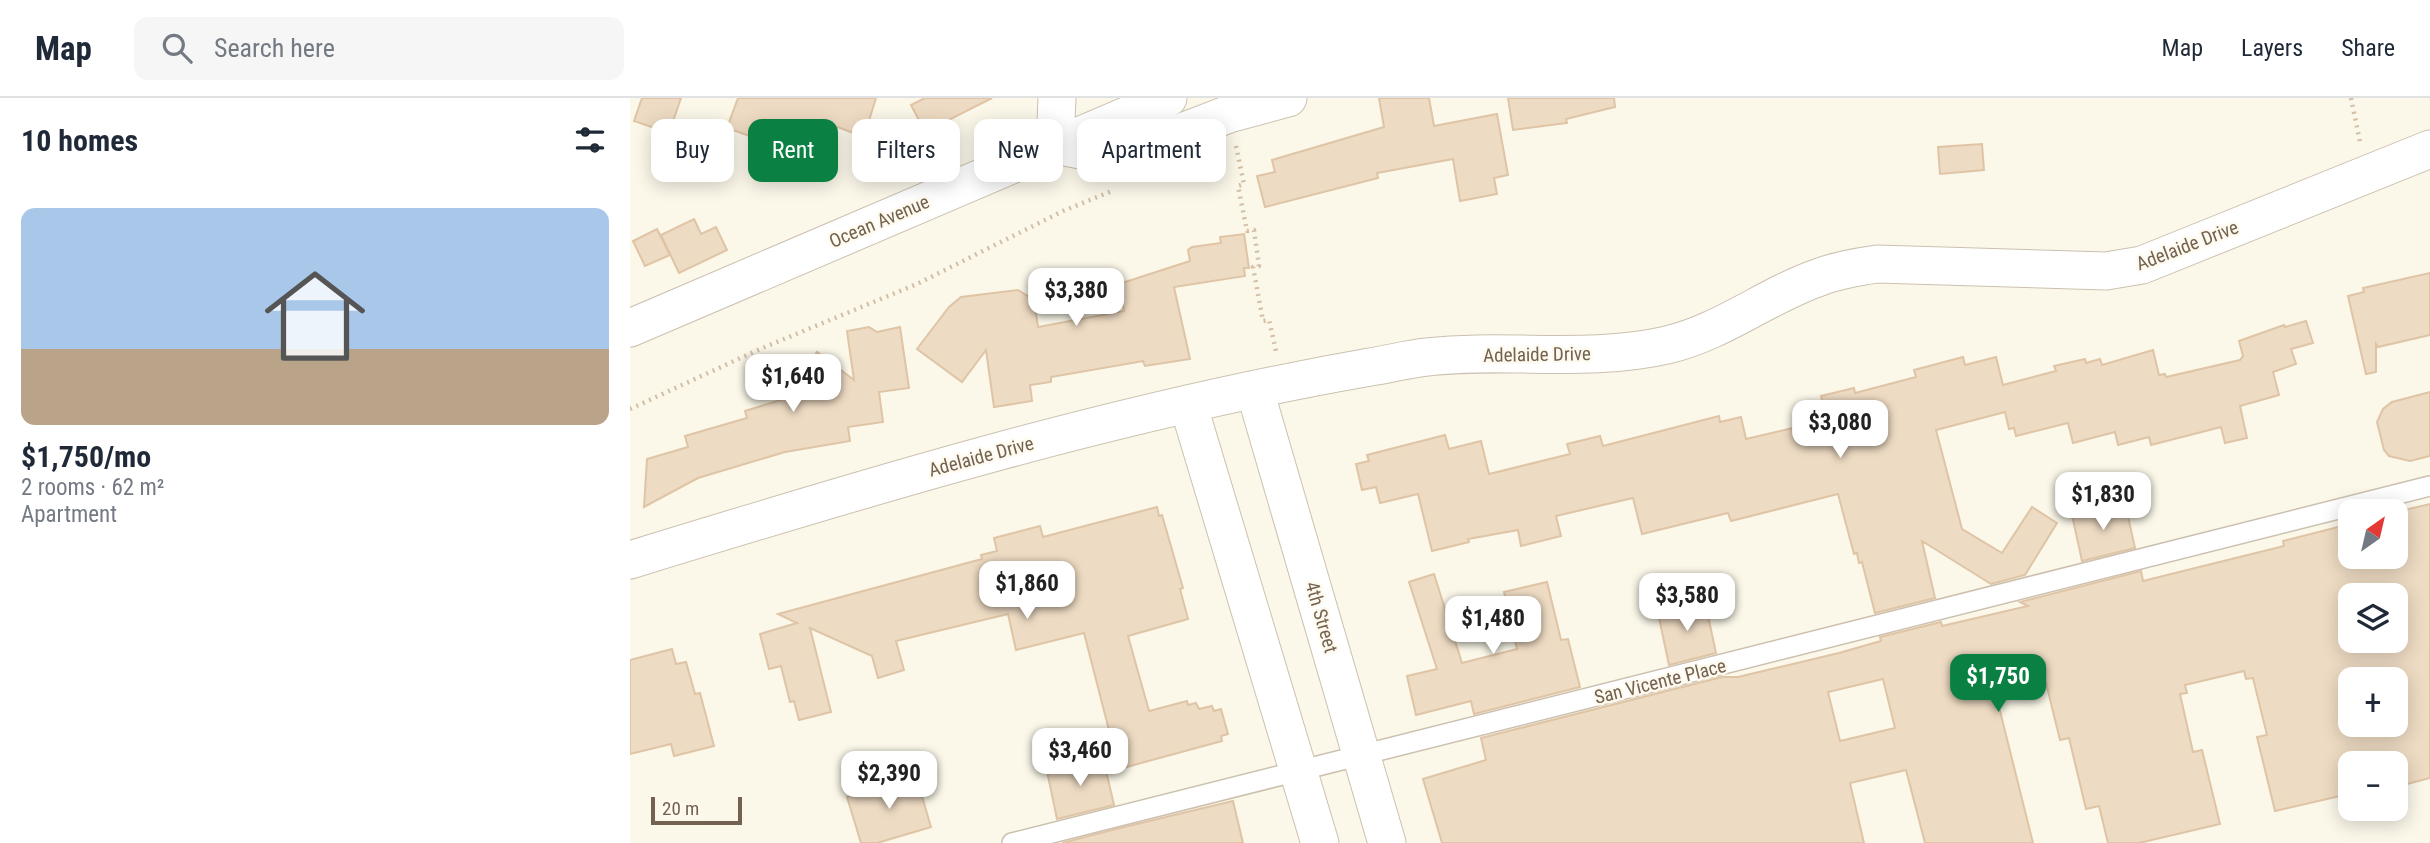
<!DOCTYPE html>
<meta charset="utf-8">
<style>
:root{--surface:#fff;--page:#f6f6f7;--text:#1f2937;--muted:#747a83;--line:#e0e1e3;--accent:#0b8043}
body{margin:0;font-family:"Roboto Condensed",sans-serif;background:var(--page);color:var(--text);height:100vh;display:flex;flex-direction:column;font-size:26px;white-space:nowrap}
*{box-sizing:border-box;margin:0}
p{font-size:23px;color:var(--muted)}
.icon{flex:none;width:38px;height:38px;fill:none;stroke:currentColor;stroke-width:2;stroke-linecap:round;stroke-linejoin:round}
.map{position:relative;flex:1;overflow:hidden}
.side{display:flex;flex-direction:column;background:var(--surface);width:630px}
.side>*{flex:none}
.hud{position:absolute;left:21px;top:21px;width:665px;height:63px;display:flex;gap:14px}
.needle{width:46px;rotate:34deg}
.controls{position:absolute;left:1708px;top:401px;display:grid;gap:14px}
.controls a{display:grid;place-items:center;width:70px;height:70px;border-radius:14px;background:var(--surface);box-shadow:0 4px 18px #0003;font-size:35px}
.scale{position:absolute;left:21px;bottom:18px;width:91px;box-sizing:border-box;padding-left:7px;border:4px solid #73624f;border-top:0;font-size:19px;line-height:24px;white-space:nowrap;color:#73624f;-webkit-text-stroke:5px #fefaef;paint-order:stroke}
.price{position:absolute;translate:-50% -60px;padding:0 16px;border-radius:14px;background:#fff;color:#222;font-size:23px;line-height:46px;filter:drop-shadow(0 2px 4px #0008)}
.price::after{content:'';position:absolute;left:50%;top:42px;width:21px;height:16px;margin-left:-10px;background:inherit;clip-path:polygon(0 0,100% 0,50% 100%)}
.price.current{background:var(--accent);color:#fff}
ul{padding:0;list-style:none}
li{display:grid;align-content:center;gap:14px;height:371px;padding:0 21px}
li span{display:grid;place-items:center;height:217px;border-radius:14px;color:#555}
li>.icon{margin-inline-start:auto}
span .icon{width:126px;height:126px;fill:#fffc;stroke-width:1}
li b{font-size:30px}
h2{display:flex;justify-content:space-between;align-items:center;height:84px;padding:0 21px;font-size:30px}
.chip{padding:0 24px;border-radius:14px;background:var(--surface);box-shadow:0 4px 18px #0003;font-size:24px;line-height:63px}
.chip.current{background:var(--accent);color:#fff}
header{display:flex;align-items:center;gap:42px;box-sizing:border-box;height:98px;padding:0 35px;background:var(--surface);border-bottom:2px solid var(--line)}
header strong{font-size:33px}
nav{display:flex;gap:38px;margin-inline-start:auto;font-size:24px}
.search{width:490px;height:63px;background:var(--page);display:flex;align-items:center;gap:18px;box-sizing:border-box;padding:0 24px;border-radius:14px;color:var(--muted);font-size:26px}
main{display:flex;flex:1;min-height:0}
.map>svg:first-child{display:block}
.building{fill:#eedbc3;stroke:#dfc4a5;stroke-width:2;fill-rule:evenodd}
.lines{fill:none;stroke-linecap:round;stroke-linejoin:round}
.lane-casing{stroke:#ccc1b0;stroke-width:22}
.street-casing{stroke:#ccc1b0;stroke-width:39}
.path{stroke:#d3bfa6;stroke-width:4.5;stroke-dasharray:2 5;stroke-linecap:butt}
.lane{stroke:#fff;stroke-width:19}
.street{stroke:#fff;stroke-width:37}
.labels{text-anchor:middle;stroke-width:5;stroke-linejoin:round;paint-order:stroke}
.street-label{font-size:19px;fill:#73624f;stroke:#fefaef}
</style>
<header>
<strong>Map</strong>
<div class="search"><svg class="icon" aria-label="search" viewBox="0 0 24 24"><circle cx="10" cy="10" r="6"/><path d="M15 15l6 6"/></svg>Search here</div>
<nav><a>Map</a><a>Layers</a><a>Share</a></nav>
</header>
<main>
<section class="side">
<h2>10 homes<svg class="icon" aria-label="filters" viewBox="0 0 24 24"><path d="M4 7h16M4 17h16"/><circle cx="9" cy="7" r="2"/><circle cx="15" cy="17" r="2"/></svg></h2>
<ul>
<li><span style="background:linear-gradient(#a9c7e8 65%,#b9a48a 0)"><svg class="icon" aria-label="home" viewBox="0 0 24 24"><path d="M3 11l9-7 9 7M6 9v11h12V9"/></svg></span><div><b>$1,750/mo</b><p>2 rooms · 62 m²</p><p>Apartment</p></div></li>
</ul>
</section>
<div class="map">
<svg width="1800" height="745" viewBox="0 0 1800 745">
<rect width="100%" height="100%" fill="#fbf7e9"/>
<!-- building -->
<g class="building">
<polygon points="12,0 51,0 39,35 4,23"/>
<polygon points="108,0 246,0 234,39 189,22 176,58 97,30"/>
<polygon points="295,0 362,0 295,34 281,7"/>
<polygon points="749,0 799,0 804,28 867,16 878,77 864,80 867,96 830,103 823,61 747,75 748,80 635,109 627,78 645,74 642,62 754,29"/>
<polygon points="878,0 984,0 985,9 936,21 937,25 883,32"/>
<polygon points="1352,46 1354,72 1310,76 1308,49"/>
<polygon points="64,121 71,136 86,129 97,152 49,175 31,137"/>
<polygon points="27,131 40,157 15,168 3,143"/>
<polygon points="614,136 619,170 614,170 615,178 544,189 560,261 515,268 513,263 421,279 421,284 400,287 402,303 364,309 356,252 332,284 287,251 319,209 331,199 388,192 404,202 408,229 494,213 489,186 560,163 558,152 562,149 591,145 590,139"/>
<polygon points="1800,175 1800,237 1748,249 1746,246 1746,274 1736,276 1718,198 1734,194 1733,190"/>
<polygon points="1676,223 1683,245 1661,251 1666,266 1643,274 1649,297 1610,308 1617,340 1595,345 1591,329 1521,347 1519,339 1488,347 1485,334 1443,345 1438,325 1386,338 1384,330 1379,331 1375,314 1306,332 1332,431 1372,455 1402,409 1427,425 1395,477 1361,486 1292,443 1305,500 1245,515 1232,464 1229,465 1227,455 1224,456 1208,396 1101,423 1098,415 1012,436 1003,400 926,418 931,438 891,448 888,432 838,441 839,444 802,453 788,396 750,405 746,389 732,392 726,366 739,363 737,357 815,337 819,351 851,343 859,376 940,356 937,346 970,338 973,348 1089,318 1090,324 1111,319 1116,341 1197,322 1191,298 1224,290 1225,295 1286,279 1284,272 1333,259 1335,267 1366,259 1373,287 1426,273 1424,268 1455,261 1456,265 1470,261 1472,267 1523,252 1529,277 1535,276 1536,279 1610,262 1613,258 1609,243 1654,227 1655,229"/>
<polygon points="239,229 247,234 270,229 279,290 249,294 253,324 218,329 220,343 155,354 68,380 14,409 17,361 58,349 55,338 117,320 115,313 157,300 152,270 179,265 187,254 224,282 217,233"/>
<polygon points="1800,294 1800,358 1780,363 1759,358 1754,352 1747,324 1753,311 1762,304"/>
<polygon points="1495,405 1505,450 1452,463 1442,417"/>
<path d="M1800 406V680L1766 689V665H1720V699L1711 702 1710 698 1645 713 1627 639 1637 637 1623 580 1616 581 1614 573 1555 587 1557 595 1550 596 1563 654 1572 652 1590 726 1509 745H1478L1469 708 1456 711 1439 640 1430 642 1416 585 1366 597 1403 745H1295L1276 672 1220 685 1234 745H812L793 681 856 662 851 640 1092 579H1108L1209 555 1251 543 1250 539 1311 524 1312 528 1398 508 1390 504 1511 473 1513 483 1654 448 1653 443 1720 426V458H1766V414ZM1720 497H1766V542H1720ZM1253 581 1265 630 1210 643 1198 594ZM1720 581H1766V626H1720Z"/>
<polygon points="527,409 529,418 532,417 553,490 550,491 558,521 498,538 519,613 557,603 558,607 566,605 569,611 582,608 584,613 591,611 598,636 591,638 592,643 489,671 454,535 386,552 378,516 266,543 274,572 248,580 242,558 180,530 201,614 169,622 164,603 160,604 151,568 139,571 130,536 167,525 148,516 352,461 351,457 367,453 364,440 410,428 413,439"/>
<polygon points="804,476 832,565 887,551 874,494 917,484 931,542 938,541 950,589 844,616 841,603 786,617 777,578 807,571 779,484"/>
<polygon points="1075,504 1086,555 1039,567 1028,515"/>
<polygon points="42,551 46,566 56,564 65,596 70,595 84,648 44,658 41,646 0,656 0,562"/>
<polygon points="473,660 484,707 427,721 417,673"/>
<polygon points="286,678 301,729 247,745 231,745 217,699"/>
<polygon points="603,703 613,745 432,745 490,730"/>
</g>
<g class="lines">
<!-- lane casing -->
<g class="lane-casing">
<polyline id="lane" points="382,745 1800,388"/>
</g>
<!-- street casing -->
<g class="street-casing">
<g id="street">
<polyline points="427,0 425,47 487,59 599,16 658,0"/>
<polyline points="0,230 538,0"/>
<polyline points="625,293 757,745"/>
<polyline points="558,306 690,745"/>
<path d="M0 462C244 387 488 313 740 269 759 266 778 261 797 259 876 250 959 265 1037 247 1093 234 1137 197 1190 179 1208 172 1227 169 1247 166L1476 173 1512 167 1800 51"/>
</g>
</g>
<!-- path -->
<g class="path">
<polyline points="1721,0 1730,44"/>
<polyline points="606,48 614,86 608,88 617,133 624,132 629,168 623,169 633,223 639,222 646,253"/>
<polyline points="0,311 130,251 287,186 433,113 482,93"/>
</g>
<!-- lane -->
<use href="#lane" class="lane"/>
<!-- street -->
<use href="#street" class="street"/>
</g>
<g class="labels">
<!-- street labels -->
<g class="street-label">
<text transform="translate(249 123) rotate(-23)" y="7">Ocean Avenue</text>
<text transform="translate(1557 147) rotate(-21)" y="7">Adelaide Drive</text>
<text transform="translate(907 256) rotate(-1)" y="7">Adelaide Drive</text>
<text transform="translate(351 358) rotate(-15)" y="7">Adelaide Drive</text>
<text transform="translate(692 519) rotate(74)" y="7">4th Street</text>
<text transform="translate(1030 583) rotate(-14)" y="7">San Vicente Place</text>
</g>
</g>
</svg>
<div class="controls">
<a><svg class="needle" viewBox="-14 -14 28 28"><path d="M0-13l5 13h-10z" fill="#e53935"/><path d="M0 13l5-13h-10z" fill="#747a83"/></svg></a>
<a><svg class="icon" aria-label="layers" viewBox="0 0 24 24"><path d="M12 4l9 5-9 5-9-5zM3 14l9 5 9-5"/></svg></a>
<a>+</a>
<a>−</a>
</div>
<div class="scale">20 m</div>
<b class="price" style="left:446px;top:230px">$3,380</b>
<b class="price" style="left:163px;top:316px">$1,640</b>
<b class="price" style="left:1210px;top:362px">$3,080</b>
<b class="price" style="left:1473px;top:434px">$1,830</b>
<b class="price" style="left:397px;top:523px">$1,860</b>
<b class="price" style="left:1057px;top:535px">$3,580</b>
<b class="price" style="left:863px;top:558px">$1,480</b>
<b class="price current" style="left:1368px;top:616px">$1,750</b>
<b class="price" style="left:450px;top:690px">$3,460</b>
<b class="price" style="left:259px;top:713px">$2,390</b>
<div class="hud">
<a class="chip">Buy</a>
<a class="chip current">Rent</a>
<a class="chip">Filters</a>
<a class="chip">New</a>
<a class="chip">Apartment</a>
</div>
</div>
</main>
